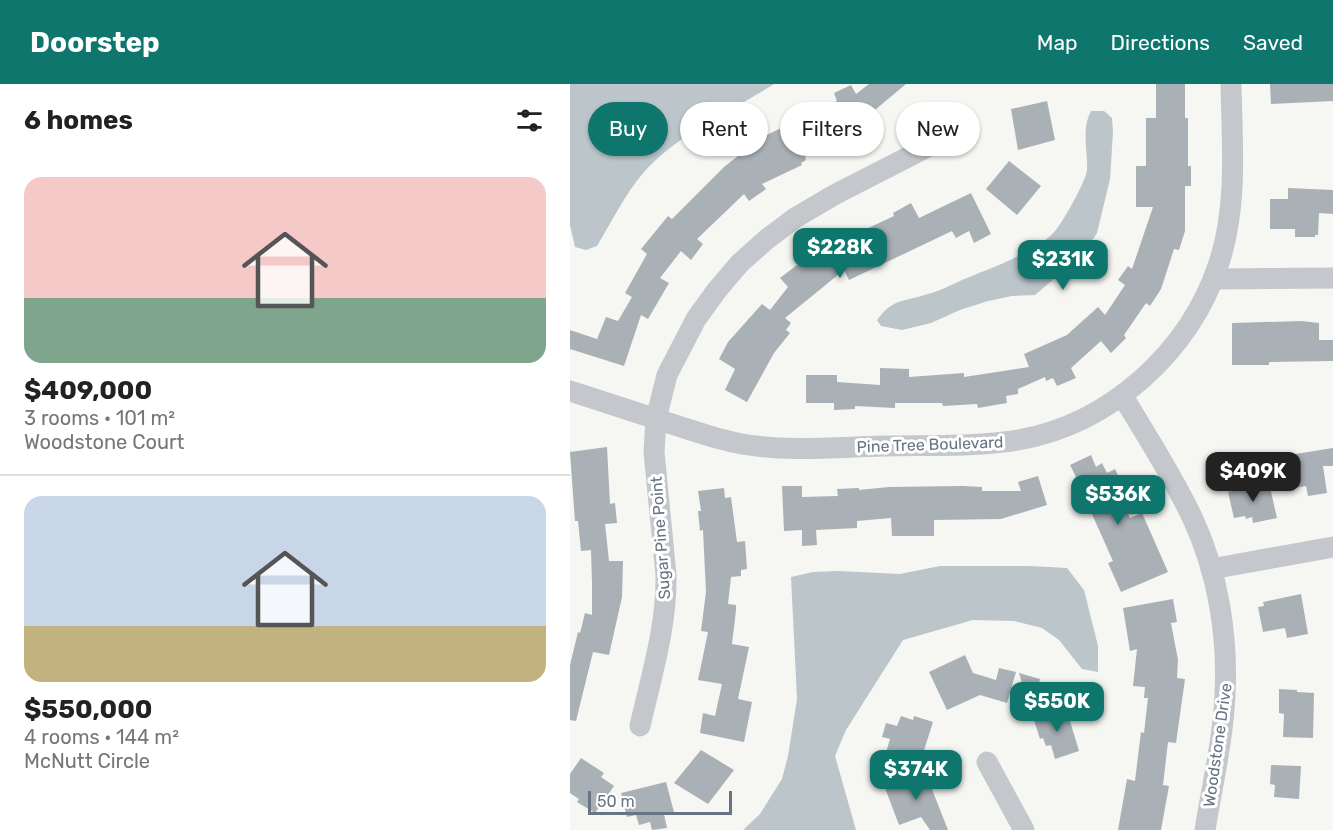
<!DOCTYPE html>
<meta charset="utf-8">
<style>
:root{--surface:#fff;--page:#f2f2f2;--text:#222;--muted:#767676;--line:#e0e0e0;--accent:#0f766e}
body{margin:0;font-family:Rubik,sans-serif;background:var(--page);color:var(--text);height:100vh;display:flex;flex-direction:column;font-size:22px;white-space:nowrap}
*{box-sizing:border-box;margin:0}
p{font-size:20px;color:var(--muted)}
.icon{flex:none;width:33px;height:33px;fill:none;stroke:currentColor;stroke-width:2;stroke-linecap:round;stroke-linejoin:round}
.map{position:relative;flex:1;overflow:hidden}
.drawer{display:flex;flex-direction:column;background:var(--surface);width:570px}
.drawer>*{flex:none}
.hud{position:absolute;left:18px;top:18px;width:570px;height:54px;display:flex;gap:12px}
.scale{position:absolute;left:18px;bottom:15px;width:144px;box-sizing:border-box;padding-left:6px;border:3px solid #667483;border-top:0;font-size:16px;line-height:21px;white-space:nowrap;color:#667483;-webkit-text-stroke:4px #fff;paint-order:stroke}
.price{position:absolute;translate:-50% -51px;padding:0 14px;border-radius:12px;background:var(--accent);color:#fff;font-size:20px;line-height:39px;filter:drop-shadow(0 2px 3px #0008)}
.price::after{content:'';position:absolute;left:50%;top:36px;width:18px;height:14px;margin-left:-9px;background:inherit;clip-path:polygon(0 0,100% 0,50% 100%)}
.price.active{background:#222;color:#fff}
ul{padding:0;list-style:none}
li{display:grid;align-content:center;gap:12px;height:318px;padding:0 24px}
li+li{border-top:2px solid var(--line)}
li span{display:grid;place-items:center;height:186px;border-radius:18px;color:#555}
li>.icon{margin-inline-start:auto}
span .icon{width:108px;height:108px;fill:#fffc;stroke-width:1}
li b{font-size:26px}
h2{display:flex;justify-content:space-between;align-items:center;height:72px;padding:0 24px;font-size:26px}
.chip{padding:0 21px;border-radius:27px;background:var(--surface);box-shadow:0 2px 4px #0004;font-size:21px;line-height:54px}
.chip.active{background:var(--accent);color:#fff}
header{display:flex;align-items:center;gap:36px;box-sizing:border-box;height:84px;padding:0 30px;background:var(--accent);color:#fff}
header strong{font-size:28px}
nav{display:flex;gap:33px;margin-inline-start:auto;font-size:21px}
main{display:flex;flex:1;min-height:0}
.map>svg:first-child{display:block}
.water{fill:#bbc5ca}
.building{fill:#a9b0b6}
.lines{fill:none;stroke-linecap:round;stroke-linejoin:round}
.street{stroke:#c4c7cb;stroke-width:21}
.labels{text-anchor:middle;stroke-width:6;stroke-linejoin:round;paint-order:stroke}
.street-label{font-size:16px;fill:#667483;stroke:#fff}
</style>
<header>
<strong>Doorstep</strong>
<nav><a>Map</a><a>Directions</a><a>Saved</a></nav>
</header>
<main>
<section class="drawer">
<h2>6 homes<svg class="icon" aria-label="filters" viewBox="0 0 24 24"><path d="M4 7h16M4 17h16"/><circle cx="9" cy="7" r="2"/><circle cx="15" cy="17" r="2"/></svg></h2>
<ul>
<li><span style="background:linear-gradient(#f6c9c9 65%,#7fa58c 0)"><svg class="icon" aria-label="home" viewBox="0 0 24 24"><path d="M3 11l9-7 9 7M6 9v11h12V9"/></svg></span><div><b>$409,000</b><p>3 rooms · 101 m²</p><p>Woodstone Court</p></div></li>
<li><span style="background:linear-gradient(#c9d6e8 70%,#c2b280 0)"><svg class="icon" aria-label="home" viewBox="0 0 24 24"><path d="M3 11l9-7 9 7M6 9v11h12V9"/></svg></span><div><b>$550,000</b><p>4 rooms · 144 m²</p><p>McNutt Circle</p></div></li>
</ul>
</section>
<div class="map">
<svg width="763" height="746" viewBox="0 0 763 746">
<rect width="100%" height="100%" fill="#f6f6f3"/>
<!-- water -->
<g class="water">
<path d="M0 0H204C160 28 110 48 74 88 55 110 42 137 27 162L16 166 5 163 0 141Z"/>
<path d="M521 27H534L542 34 543 48 540 95 527 149 512 171 465 211 442 212 418 217 390 226 361 239 332 246 311 242 307 236C323 214 334 218 358 210 370 207 381 201 392 196 418 185 467 168 485 147 493 138 516 97 517 86 518 66 511 46 521 27Z"/>
<polygon points="370,482 460,482 497,484 514,506 528,562 528,588 512,585 489,556 472,544 444,537 403,536 333,556 276,646 265,672 286,746 173,746 190,730 212,695 218,672 227,615 221,493 243,488 268,487 330,490"/>
</g>
<!-- building -->
<g class="building">
<polygon points="299,0 336,0 299,31 305,44 287,52 286,49 264,58 235,73 236,76 231,79 232,81 192,100 196,105 179,117 174,110 127,155 133,160 121,176 111,167 90,194 99,199 78,235 71,231 54,282 0,265 0,246 27,255 36,233 48,237 62,213 55,209 77,170 71,165 98,132 102,135 154,83 178,64 176,61 267,17 264,9 281,1 286,10"/>
<polygon points="586,0 615,0 615,34 618,34 618,82 621,82 621,102 615,102 615,147 609,166 604,165 591,205 580,222 576,219 554,251 556,254 541,269 531,257 501,284 506,294 487,302 483,294 476,297 475,293 448,305 448,310 436,312 437,319 408,324 407,320 373,322 372,319 325,319 325,324 285,322 285,325 264,326 264,319 236,319 236,291 267,291 267,298 310,301 310,284 339,285 339,293 394,289 394,293 459,283 454,270 497,251 528,223 535,231 555,201 548,196 558,182 562,185 583,123 566,123 566,82 576,82 576,34 586,34"/>
<polygon points="700,0 763,0 763,17 701,20"/>
<polygon points="477,17 485,56 448,66 441,25"/>
<polygon points="439,77 471,102 447,131 416,105"/>
<polygon points="718,104 763,106 763,130 749,129 748,151 745,151 745,153 725,153 725,145 700,145 700,115 718,115"/>
<polygon points="401,109 421,150 404,159 399,147 386,154 382,147 279,196 274,186 215,234 221,239 216,246 220,249 204,269 177,318 155,306 165,285 149,275 158,258 192,220 200,226 218,203 210,194 240,171 291,145 294,146 324,132 323,129 341,119 349,134"/>
<polygon points="732,237 749,239 749,256 763,256 763,277 699,278 699,281 662,281 662,239"/>
<polygon points="37,363 40,420 45,419 47,439 35,440 39,477 53,477 52,513 39,571 23,568 6,637 0,636 0,581 8,548 10,549 15,529 22,531 22,499 21,466 11,467 8,437 5,437 0,368"/>
<polygon points="763,364 763,382 753,382 757,409 738,412 736,402 718,405 713,372"/>
<polygon points="521,371 526,383 532,379 537,389 545,385 553,402 547,405 560,434 572,429 598,488 551,508 538,479 543,477 517,419 509,423 502,410 512,405 500,381"/>
<polygon points="468,392 477,421 431,435 364,436 364,452 322,452 321,434 287,437 287,444 246,446 247,461 232,462 232,446 214,447 212,402 232,402 232,413 268,412 267,405 289,404 289,406 319,403 393,402 412,403 412,407 451,407 448,398"/>
<polygon points="699,399 707,434 683,439 682,433 676,435 675,432 664,434 658,408"/>
<polygon points="154,404 155,414 161,413 167,458 175,457 177,485 171,486 171,492 161,493 158,520 166,521 166,526 162,560 179,563 168,615 182,618 174,658 130,649 133,629 145,632 152,600 128,596 138,548 131,547 136,508 133,446 130,447 128,427 131,427 128,407"/>
<polygon points="731,510 738,550 717,554 715,544 693,548 688,523 694,522 693,518"/>
<polygon points="603,515 607,538 601,539 608,576 607,594 615,595 606,659 598,658 593,701 599,702 591,746 548,746 557,695 565,697 571,648 574,649 578,614 574,614 575,603 563,602 567,565 560,567 553,524"/>
<polygon points="395,571 403,589 426,596 429,584 446,588 437,619 410,611 377,626 359,588"/>
<polygon points="449,589 470,595 461,628"/>
<polygon points="709,605 727,606 727,608 744,609 743,654 713,653 714,630 709,629"/>
<polygon points="482,627 484,631 497,627 509,667 485,675 481,661 476,662 473,654 470,655 463,633"/>
<polygon points="331,632 343,636 344,632 363,638 349,682 315,672 320,655 312,653 316,639 327,642"/>
<polygon points="131,666 164,686 138,720 104,699"/>
<polygon points="11,674 34,689 31,693 44,702 25,729 7,718 9,715 0,709 0,690"/>
<polygon points="701,681 731,682 729,715 704,713 705,701 700,700"/>
<polygon points="354,685 378,746 360,746 351,733 329,741 315,704 327,699 326,696"/>
<polygon points="96,698 104,728 94,730 97,744 82,746 80,738 69,741 66,731 57,733 51,709"/>
</g>
<g class="lines">
<!-- street -->
<g class="street">
<polyline points="643,195 763,194"/>
<path d="M0 307C35 318 70 330 105 341 127 348 149 356 172 360 218 368 267 363 314 362 359 361 404 363 448 356 541 340 620 267 649 179 668 121 662 59 661 0"/>
<path d="M552 311C576 351 602 391 622 433 648 488 658 551 655 611 653 656 642 702 635 746"/>
<polyline points="641,485 763,463"/>
<path d="M70 642C81 593 97 542 96 491L84 368 86 335 97 291 126 235 147 206 170 179 197 155 225 134 264 111 381 51"/>
<polyline points="417,678 454,746"/>
</g>
</g>
<g class="labels">
<!-- street labels -->
<g class="street-label">
<text transform="translate(360 360) rotate(-2)" y="6">Pine Tree Boulevard</text>
<text transform="translate(90 454) rotate(-94)" y="6">Sugar Pine Point</text>
<text transform="translate(647 661) rotate(-82)" y="6">Woodstone Drive</text>
</g>
</g>
</svg>
<div class="scale">50 m</div>
<b class="price" style="left:270px;top:195px">$228K</b>
<b class="price" style="left:493px;top:207px">$231K</b>
<b class="price active" style="left:683px;top:419px">$409K</b>
<b class="price" style="left:548px;top:442px">$536K</b>
<b class="price" style="left:487px;top:649px">$550K</b>
<b class="price" style="left:346px;top:717px">$374K</b>
<div class="hud">
<a class="chip active">Buy</a>
<a class="chip">Rent</a>
<a class="chip">Filters</a>
<a class="chip">New</a>
</div>
</div>
</main>
